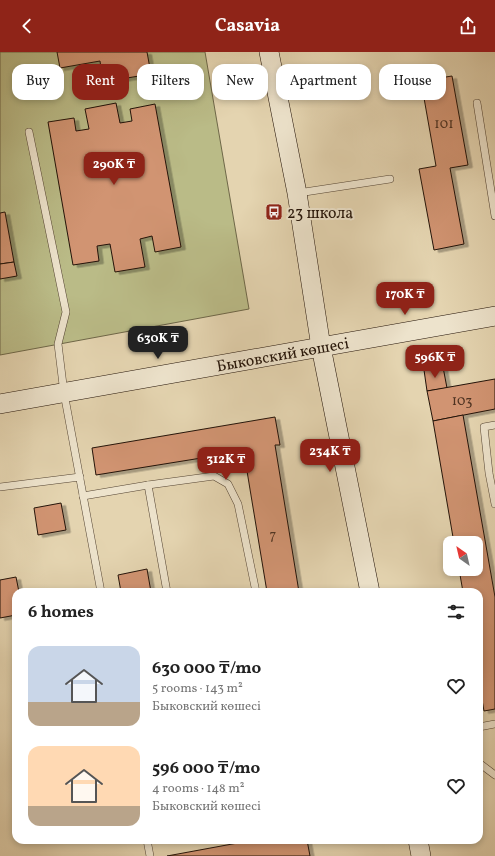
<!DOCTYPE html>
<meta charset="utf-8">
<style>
:root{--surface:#fff;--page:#f6f6f6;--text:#222;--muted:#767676;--accent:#8f2418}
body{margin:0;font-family:Vollkorn,serif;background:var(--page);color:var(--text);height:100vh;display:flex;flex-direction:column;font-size:15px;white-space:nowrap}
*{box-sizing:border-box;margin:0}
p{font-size:13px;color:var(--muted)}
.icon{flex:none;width:22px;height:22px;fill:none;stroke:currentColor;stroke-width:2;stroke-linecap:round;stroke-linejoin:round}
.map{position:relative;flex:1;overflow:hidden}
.panel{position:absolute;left:12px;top:536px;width:471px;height:256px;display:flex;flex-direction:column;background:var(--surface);border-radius:12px;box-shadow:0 2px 6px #0003}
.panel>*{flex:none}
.top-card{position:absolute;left:12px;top:12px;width:471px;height:36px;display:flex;gap:8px}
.needle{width:26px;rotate:326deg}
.fabs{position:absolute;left:443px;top:484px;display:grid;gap:8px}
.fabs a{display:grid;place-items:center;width:40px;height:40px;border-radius:8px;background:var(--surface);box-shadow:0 2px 6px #0003;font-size:20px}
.price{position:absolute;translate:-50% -34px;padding:0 9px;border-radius:8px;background:var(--accent);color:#fff;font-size:13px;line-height:26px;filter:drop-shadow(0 1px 2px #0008)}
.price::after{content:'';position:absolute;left:50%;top:24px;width:12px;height:9px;margin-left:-6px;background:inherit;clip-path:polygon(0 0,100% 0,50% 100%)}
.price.active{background:#222;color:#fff}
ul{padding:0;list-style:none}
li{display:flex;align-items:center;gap:12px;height:100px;padding:0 16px}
li span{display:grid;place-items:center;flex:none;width:112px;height:80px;border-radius:12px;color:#555}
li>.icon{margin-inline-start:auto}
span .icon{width:48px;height:48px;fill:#fffc;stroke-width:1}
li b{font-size:17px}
h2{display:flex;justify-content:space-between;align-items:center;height:48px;padding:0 16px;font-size:17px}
.chip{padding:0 14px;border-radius:12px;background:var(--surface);box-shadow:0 2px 6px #0003;font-size:14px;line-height:36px}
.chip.active{background:var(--accent);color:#fff}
header{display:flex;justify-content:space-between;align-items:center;height:52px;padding:0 16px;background:var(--accent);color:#fff;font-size:18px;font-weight:700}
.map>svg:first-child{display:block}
.green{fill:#babb87;stroke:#6e6748}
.building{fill:#d19472;stroke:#231308;filter:url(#shadow)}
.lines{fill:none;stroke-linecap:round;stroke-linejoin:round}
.lane-casing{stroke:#534332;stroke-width:8}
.secondary-casing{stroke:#231308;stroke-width:20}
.lane{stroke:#ede3cc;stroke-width:7}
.secondary{stroke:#ede3cc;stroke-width:19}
.labels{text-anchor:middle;stroke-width:4;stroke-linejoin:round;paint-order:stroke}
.number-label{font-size:14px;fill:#4e3322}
.poi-label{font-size:16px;fill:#231308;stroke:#ede3cc;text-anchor:start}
.street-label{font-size:16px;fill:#231308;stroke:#ede3cc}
</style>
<header><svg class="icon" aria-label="back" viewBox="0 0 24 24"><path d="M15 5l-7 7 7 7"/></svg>Casavia<svg class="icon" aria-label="share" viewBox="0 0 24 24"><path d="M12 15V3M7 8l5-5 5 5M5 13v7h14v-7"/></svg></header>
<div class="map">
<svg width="495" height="804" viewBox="0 0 495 804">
<defs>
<filter id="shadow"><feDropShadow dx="4.5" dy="2.5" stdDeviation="0" flood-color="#0004"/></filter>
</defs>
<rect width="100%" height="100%" fill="#e4d4b0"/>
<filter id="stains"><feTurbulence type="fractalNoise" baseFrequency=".005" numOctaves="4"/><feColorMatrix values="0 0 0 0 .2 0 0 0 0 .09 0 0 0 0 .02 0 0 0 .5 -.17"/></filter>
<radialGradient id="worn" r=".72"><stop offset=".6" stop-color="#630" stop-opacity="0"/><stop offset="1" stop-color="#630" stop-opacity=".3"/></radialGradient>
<!-- green -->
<polygon class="green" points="0,0 205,0 249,257 0,303"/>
<!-- building -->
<g class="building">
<polygon points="57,0 147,0 151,22 103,30 100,9 60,16"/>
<polygon points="452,24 468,113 450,116 464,192 434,198 419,117 436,114 421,29"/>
<polygon points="116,51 120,71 132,69 130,57 155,52 181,195 155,200 152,184 140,187 145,215 115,220 110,192 97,194 99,209 73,213 48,70 74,66 76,79 89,77 85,57"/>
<polygon points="5,160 14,210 0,212 0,161"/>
<polygon points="14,210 17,224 0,227 0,212"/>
<polygon points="443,315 447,336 427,339 424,318"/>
<polygon points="495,327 495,357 433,369 427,339"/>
<polygon points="463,363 495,545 495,657 484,659 479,631 479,540 463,540 459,517 476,517 476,491 454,491 433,369"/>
<polygon points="275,365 280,393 275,393 299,540 267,540 246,413 253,412 251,398 96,423 92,396"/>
<polygon points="61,451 66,478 38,483 34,456"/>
<polygon points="147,517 151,540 121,540 118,523"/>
<polygon points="16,525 19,540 16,540 16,563 0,566 0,528"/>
<polygon points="254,788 307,788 310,804 167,804"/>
</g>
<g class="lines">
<!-- lane casing -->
<g class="lane-casing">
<g id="lane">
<polyline points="477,51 495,164"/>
<polyline points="29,80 66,260 58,292 64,341 101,540"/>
<polyline points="298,141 390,127"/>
<polyline points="495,373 484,375 489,421 495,452"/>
<polyline points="148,433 167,540"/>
<polyline points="0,435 80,425"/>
<polyline points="83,444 148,433 214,424 228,432 238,452 256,540"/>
<polyline points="479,675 495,672"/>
<polyline points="479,711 495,723"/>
<polyline points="147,788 150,804"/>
</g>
</g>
<!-- secondary casing -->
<g class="secondary-casing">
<g id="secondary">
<polyline points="269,0 297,141 321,295 370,540"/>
<path id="s1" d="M0 352 495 264"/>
<polyline points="418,788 421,804"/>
</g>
</g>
<!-- lane -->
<use href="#lane" class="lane"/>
<!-- secondary -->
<use href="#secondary" class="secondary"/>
</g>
<!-- icons -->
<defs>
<g id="bus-square" transform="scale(0.9)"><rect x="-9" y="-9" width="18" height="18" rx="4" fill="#8f2418" stroke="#ede3cc"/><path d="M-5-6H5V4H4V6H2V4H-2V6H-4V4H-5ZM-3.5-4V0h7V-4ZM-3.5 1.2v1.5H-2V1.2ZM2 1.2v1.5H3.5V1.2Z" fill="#fff"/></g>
</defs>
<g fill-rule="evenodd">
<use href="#bus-square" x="274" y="160"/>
</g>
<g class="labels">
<!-- number labels -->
<g class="number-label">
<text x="444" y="76">101</text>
<text x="462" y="353">103</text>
<text x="273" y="487">7</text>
</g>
<!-- poi labels -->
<g class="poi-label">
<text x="287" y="166">23 школа</text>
</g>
<!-- street labels -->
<g class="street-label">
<text dy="6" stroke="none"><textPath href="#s1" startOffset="287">Быковский көшесі</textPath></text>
</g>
</g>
<rect width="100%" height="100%" filter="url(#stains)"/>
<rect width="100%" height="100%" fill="url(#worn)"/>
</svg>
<div class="fabs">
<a><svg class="needle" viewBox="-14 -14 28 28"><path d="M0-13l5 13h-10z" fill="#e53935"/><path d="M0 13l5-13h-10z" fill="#767676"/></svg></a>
</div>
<b class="price" style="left:114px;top:134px">290K ₸</b>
<b class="price" style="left:405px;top:264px">170K ₸</b>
<b class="price active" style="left:158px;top:308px">630K ₸</b>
<b class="price" style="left:435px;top:327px">596K ₸</b>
<b class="price" style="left:330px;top:421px">234K ₸</b>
<b class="price" style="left:226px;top:429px">312K ₸</b>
<div class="top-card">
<a class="chip">Buy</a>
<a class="chip active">Rent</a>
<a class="chip">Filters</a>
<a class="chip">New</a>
<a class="chip">Apartment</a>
<a class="chip">House</a>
</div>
<section class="panel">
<h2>6 homes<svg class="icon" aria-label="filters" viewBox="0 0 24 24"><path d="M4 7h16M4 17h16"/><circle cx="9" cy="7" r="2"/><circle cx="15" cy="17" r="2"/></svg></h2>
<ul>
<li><span style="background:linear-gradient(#c9d6e8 70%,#b9a48a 0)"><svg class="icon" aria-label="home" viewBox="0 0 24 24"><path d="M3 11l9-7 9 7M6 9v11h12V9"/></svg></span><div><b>630 000 ₸/mo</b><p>5 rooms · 143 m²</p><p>Быковский көшесі</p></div><svg class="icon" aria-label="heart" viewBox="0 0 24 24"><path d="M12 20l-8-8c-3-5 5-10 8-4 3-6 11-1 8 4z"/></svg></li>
<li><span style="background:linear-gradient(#ffd9b3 75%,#b9a48a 0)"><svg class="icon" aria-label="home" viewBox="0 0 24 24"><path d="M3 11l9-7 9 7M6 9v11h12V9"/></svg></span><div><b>596 000 ₸/mo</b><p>4 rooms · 148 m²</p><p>Быковский көшесі</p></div><svg class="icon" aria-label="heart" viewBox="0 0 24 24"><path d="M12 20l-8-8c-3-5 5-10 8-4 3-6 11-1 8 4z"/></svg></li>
</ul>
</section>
</div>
